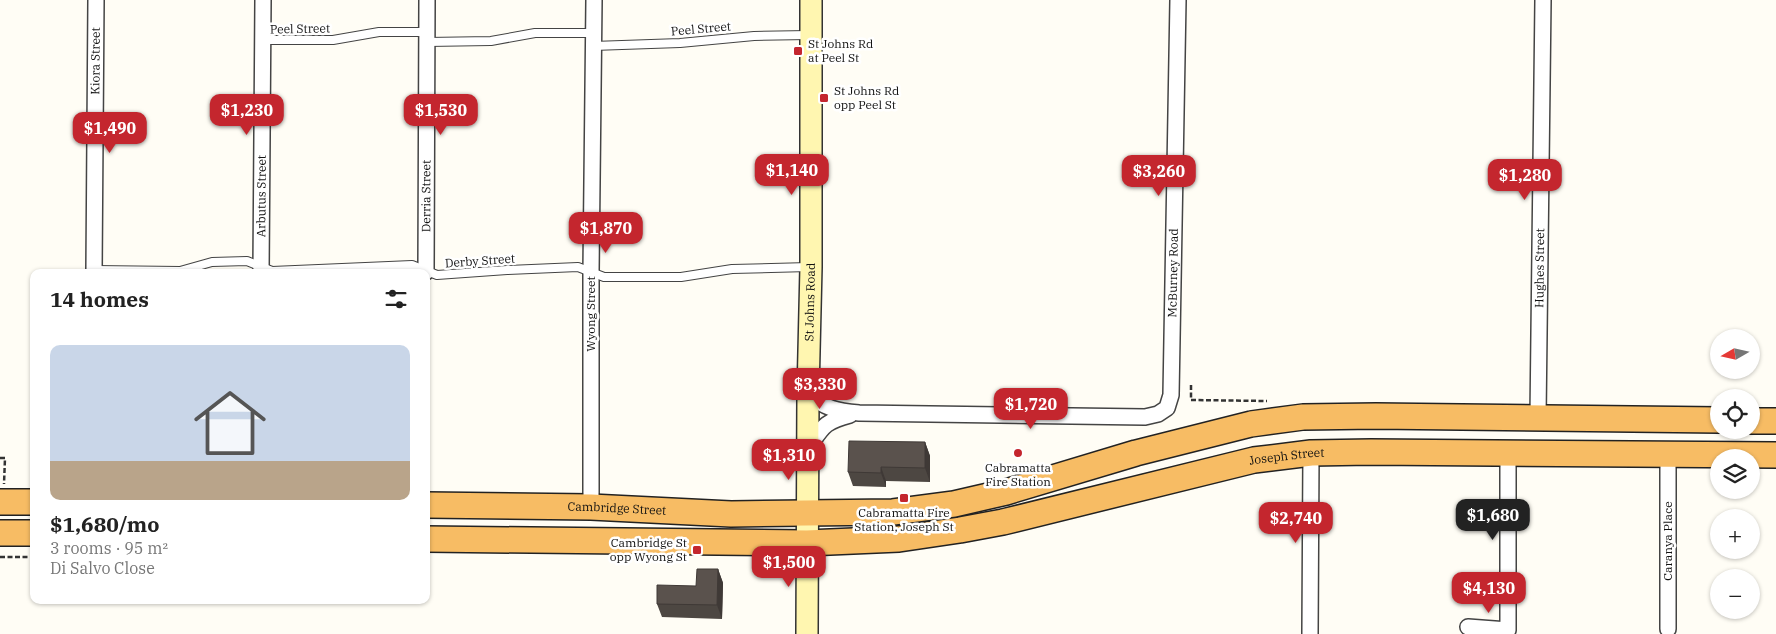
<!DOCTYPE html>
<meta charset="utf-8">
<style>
:root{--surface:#fff;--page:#f2f2f2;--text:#222;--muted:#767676;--accent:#c4262e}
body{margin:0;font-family:"IBM Plex Serif",serif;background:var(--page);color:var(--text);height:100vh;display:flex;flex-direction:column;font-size:19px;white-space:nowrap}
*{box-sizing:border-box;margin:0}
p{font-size:16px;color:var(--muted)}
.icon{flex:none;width:28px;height:28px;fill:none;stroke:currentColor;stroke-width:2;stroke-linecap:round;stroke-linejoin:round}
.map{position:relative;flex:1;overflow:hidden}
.drawer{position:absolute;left:30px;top:269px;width:400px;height:335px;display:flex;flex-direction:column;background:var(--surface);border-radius:10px;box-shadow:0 1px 4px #0004}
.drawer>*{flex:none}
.needle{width:32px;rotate:261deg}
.controls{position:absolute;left:1710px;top:329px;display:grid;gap:10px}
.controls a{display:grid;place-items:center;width:50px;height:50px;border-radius:50%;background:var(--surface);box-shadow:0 1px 4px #0004;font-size:25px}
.price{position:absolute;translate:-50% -42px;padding:0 11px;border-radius:10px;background:var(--accent);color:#fff;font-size:16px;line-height:32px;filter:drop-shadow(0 1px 2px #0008)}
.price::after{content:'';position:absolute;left:50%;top:30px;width:15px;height:11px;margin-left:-8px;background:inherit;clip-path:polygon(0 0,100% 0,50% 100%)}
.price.selected{background:#222;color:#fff}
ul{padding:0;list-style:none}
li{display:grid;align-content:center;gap:10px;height:265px;padding:0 20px}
li span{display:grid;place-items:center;height:155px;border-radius:10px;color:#555}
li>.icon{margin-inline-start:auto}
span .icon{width:90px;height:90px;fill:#fffc;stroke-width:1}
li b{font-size:21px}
h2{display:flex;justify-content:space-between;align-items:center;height:60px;padding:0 20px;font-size:21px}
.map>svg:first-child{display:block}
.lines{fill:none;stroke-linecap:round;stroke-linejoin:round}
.service-casing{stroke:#444;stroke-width:10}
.minor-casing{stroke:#444;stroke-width:18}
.secondary-casing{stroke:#333;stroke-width:24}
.trunk-casing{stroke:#222;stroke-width:28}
.path{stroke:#333;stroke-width:2.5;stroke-dasharray:5 2.5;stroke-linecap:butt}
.service{stroke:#fff;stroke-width:8}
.minor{stroke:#fff;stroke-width:15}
.secondary{stroke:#fff6b0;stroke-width:21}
.trunk{stroke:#f7bc64;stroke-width:25}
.wall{fill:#4d4742}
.shaded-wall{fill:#3f3936}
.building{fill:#5a524d;stroke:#3f3936}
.poi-dot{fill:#c4262e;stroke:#fff;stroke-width:2}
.labels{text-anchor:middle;stroke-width:5;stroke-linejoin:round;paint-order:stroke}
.street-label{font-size:12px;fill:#111;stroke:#fff}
.poi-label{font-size:12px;fill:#111;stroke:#fff;text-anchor:start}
</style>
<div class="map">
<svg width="1776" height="634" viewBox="0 0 1776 634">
<rect width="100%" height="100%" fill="#fffdf5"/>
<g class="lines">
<!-- service casing -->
<g class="service-casing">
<g id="service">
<polyline points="263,40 333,40 379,32 427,32"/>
<polyline points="427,42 491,41 535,33 594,33"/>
<polyline points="593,46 680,43 754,36 809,35"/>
<polyline points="94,270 180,271 212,262 247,261 272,271 412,265 437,275 507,270 578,267 604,277 681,277 732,269 809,267"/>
</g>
</g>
<!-- minor casing -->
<g class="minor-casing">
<g id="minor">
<path id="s1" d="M94 272 96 0"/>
<path id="s2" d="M261 272 263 0"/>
<path id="s3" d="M426 272 427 0"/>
<path id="s4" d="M808 393C824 409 838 411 859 413L1145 417 1158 414 1167 408 1171 395 1178 0"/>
<path id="s5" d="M1538 417 1543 0"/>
<path d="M808 448C823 427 823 422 850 415"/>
<polyline points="591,507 591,272 594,0"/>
<polyline points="1468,627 1508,630 1508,452"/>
<polyline points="1668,629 1668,453"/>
<polyline points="1310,634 1311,453"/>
</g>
</g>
<!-- secondary casing -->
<g class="secondary-casing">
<g id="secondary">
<path id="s6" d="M807 634 808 393 811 267V0"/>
</g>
</g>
<!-- trunk casing -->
<g class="trunk-casing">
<g id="trunk">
<polyline points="1751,421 1776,421"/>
<polyline points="0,502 34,502"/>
<path id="s7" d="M426 505 591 507 731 514 893 512 954 504 1006 492 1136 453 1251 424 1303 417 1376 416 1719 420"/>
<polyline points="0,533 34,533"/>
<path id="s8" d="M426 539 807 543 899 539 960 530 1003 522 1254 460 1311 453 1371 452 1776 455"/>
</g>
</g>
<!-- path -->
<g class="path">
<polyline points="1191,385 1191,400 1267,401"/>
<polyline points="0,458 5,458 4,484"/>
<polyline points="0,557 34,557"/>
</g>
<!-- service -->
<use href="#service" class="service"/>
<!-- minor -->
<use href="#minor" class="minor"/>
<!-- secondary -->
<use href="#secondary" class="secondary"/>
<!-- trunk -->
<use href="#trunk" class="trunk"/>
</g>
<!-- wall -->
<g class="wall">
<polygon points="925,442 930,456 930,482 886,481 886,487 853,486 848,472"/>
<polygon points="718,569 723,583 722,619 662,617 657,604 696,586"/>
</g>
<!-- shaded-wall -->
<g class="shaded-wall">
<polygon points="925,442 930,456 930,482 925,468"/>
<polygon points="881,467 886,481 886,487 881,473"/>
<polygon points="718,569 723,583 722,619 717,605"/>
</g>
<!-- building -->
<g class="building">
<polygon points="849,441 925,442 925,468 881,467 881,473 848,472"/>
<polygon points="697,569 718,569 717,605 657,604 657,585 696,586"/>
</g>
<!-- markers -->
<g class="poi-dot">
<rect x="793" y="46" width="10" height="10" rx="2.5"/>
<rect x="819" y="93" width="10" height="10" rx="2.5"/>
<circle cx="1018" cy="453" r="5"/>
<rect x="899" y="493" width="10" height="10" rx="2.5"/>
<rect x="692" y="545" width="10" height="10" rx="2.5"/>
</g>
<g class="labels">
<!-- street labels -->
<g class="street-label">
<text transform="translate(300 29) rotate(-1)" y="4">Peel Street</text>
<text transform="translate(701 29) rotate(-5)" y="4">Peel Street</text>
<text dy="4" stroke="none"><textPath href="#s1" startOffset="211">Kiora Street</textPath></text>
<text dy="4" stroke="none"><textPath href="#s2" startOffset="76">Arbutus Street</textPath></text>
<text dy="4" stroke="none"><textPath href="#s3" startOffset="76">Derria Street</textPath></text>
<text transform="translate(480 261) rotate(-4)" y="4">Derby Street</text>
<text dy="4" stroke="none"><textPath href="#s5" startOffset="149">Hughes Street</textPath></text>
<text dy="4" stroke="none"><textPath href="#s4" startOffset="502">McBurney Road</textPath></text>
<text dy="4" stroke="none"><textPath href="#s6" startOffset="332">St Johns Road</textPath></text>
<text transform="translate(591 314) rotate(-90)" y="4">Wyong Street</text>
<text dy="4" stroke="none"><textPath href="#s8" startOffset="870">Joseph Street</textPath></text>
<text dy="4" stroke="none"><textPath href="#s7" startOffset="191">Cambridge Street</textPath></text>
<text transform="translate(1668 541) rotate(-90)" y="4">Caranya Place</text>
</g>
<!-- poi labels -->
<g class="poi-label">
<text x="808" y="48">St Johns Rd<tspan x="808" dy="14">at Peel St</tspan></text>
<text x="834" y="95">St Johns Rd<tspan x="834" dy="14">opp Peel St</tspan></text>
<text x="1018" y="472" text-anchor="middle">Cabramatta<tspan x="1018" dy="14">Fire Station</tspan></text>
<text x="904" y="517" text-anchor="middle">Cabramatta Fire<tspan x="904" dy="14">Station, Joseph St</tspan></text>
<text x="687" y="547" text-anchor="end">Cambridge St<tspan x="687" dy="14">opp Wyong St</tspan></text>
</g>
</g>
</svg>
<div class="controls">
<a><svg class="needle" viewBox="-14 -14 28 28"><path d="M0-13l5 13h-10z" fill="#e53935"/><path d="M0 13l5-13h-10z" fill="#767676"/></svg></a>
<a><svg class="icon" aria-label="locate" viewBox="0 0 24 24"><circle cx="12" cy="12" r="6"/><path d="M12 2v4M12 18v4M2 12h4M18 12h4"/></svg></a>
<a><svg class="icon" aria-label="layers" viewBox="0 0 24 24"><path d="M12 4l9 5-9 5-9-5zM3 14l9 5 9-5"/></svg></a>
<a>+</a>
<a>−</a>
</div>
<b class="price" style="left:247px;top:136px">$1,230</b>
<b class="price" style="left:441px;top:136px">$1,530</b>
<b class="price" style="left:110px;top:154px">$1,490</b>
<b class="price" style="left:792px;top:196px">$1,140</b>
<b class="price" style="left:1159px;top:197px">$3,260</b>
<b class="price" style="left:1525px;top:201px">$1,280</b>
<b class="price" style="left:606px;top:254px">$1,870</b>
<b class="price" style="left:820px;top:410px">$3,330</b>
<b class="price" style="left:1031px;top:430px">$1,720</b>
<b class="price" style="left:789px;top:481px">$1,310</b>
<b class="price selected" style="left:1493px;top:541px">$1,680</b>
<b class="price" style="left:1296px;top:544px">$2,740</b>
<b class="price" style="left:789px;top:588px">$1,500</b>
<b class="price" style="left:1489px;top:614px">$4,130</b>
<section class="drawer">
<h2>14 homes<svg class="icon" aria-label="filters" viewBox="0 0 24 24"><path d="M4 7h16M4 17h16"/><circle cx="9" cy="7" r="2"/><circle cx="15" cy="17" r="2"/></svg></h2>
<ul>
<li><span style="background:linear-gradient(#c9d6e8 75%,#b9a48a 0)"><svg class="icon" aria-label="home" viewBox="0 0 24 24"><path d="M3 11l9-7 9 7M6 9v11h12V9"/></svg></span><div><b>$1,680/mo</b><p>3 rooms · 95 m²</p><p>Di Salvo Close</p></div></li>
</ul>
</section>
</div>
